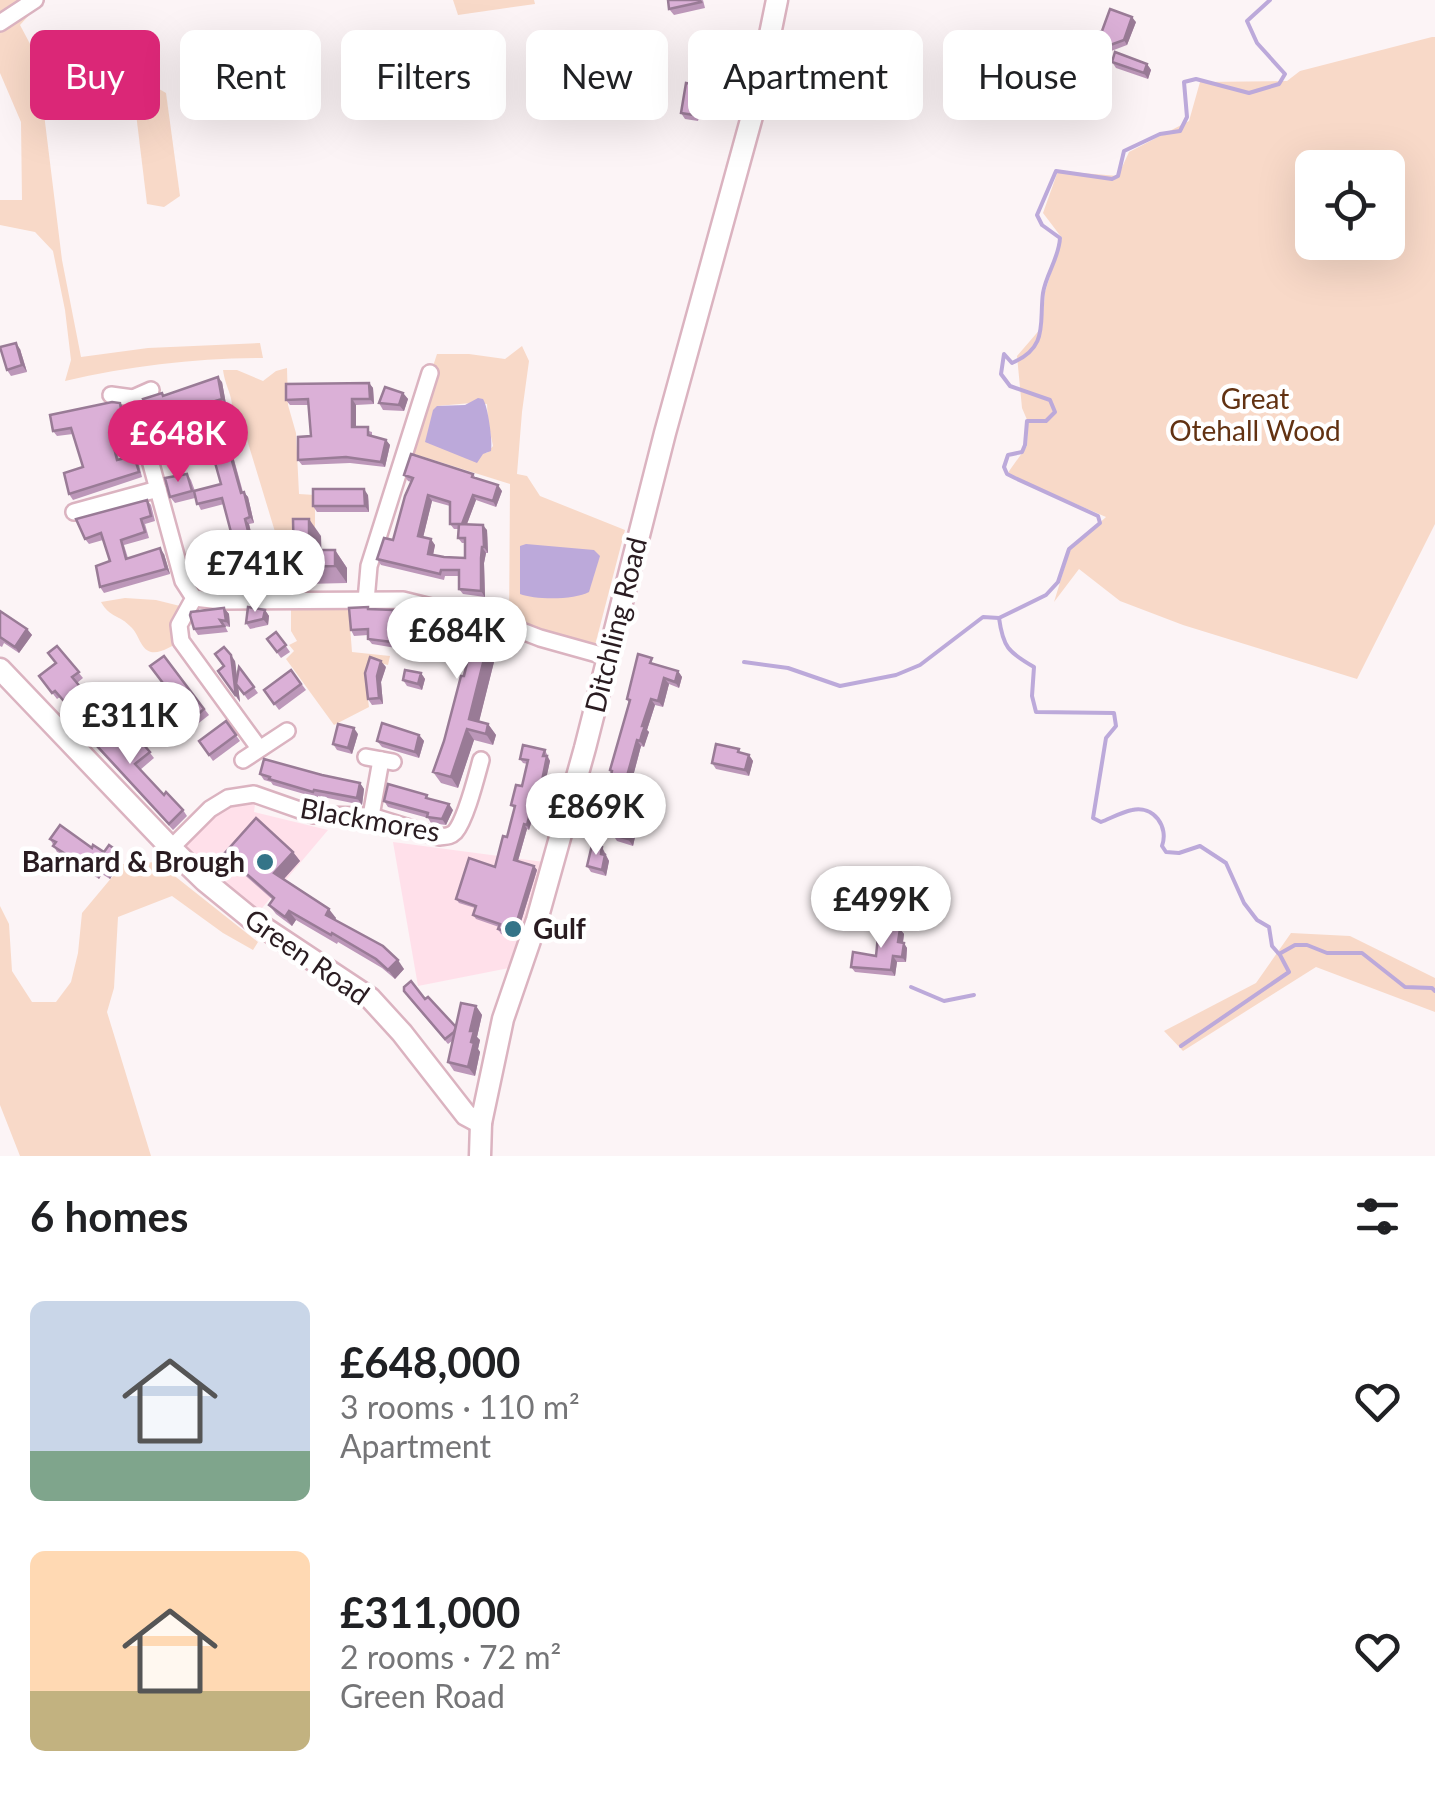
<!DOCTYPE html>
<meta charset="utf-8">
<style>
:root{--surface:#fff;--page:#f2f2f2;--text:#202124;--muted:#757577;--accent:#db2777}
body{margin:0;font-family:Lato,sans-serif;background:var(--page);color:var(--text);height:100vh;display:flex;flex-direction:column;font-size:38px;white-space:nowrap}
*{box-sizing:border-box;margin:0}
p{font-size:32px;color:var(--muted)}
.icon{flex:none;width:55px;height:55px;fill:none;stroke:currentColor;stroke-width:2;stroke-linecap:round;stroke-linejoin:round}
.map{position:relative;height:1156px;overflow:hidden}
.panel{display:flex;flex-direction:column;background:var(--surface);flex:1}
.panel>*{flex:none}
.banner{position:absolute;left:30px;top:30px;width:1375px;height:90px;display:flex;gap:20px}
.tools{position:absolute;left:1295px;top:150px;display:grid;gap:20px}
.tools a{display:grid;place-items:center;width:110px;height:110px;border-radius:15px;background:var(--surface);box-shadow:0 10px 40px #0002;font-size:50px}
.price{position:absolute;translate:-50% -85px;padding:0 22px;border-radius:35px;background:#fff;color:#222;font-size:32px;line-height:65px;filter:drop-shadow(0 2px 5px #0008)}
.price::after{content:'';position:absolute;left:50%;top:60px;width:30px;height:22px;margin-left:-15px;background:inherit;clip-path:polygon(0 0,100% 0,50% 100%)}
.price.current{background:var(--accent);color:#fff}
ul{padding:0;list-style:none}
li{display:flex;align-items:center;gap:30px;height:250px;padding:0 30px}
li span{display:grid;place-items:center;flex:none;width:280px;height:200px;border-radius:15px;color:#555}
li>.icon{margin-inline-start:auto}
span .icon{width:120px;height:120px;fill:#fffc;stroke-width:1}
li b{font-size:42px}
h2{display:flex;justify-content:space-between;align-items:center;height:120px;padding:0 30px;font-size:42px}
.tag{padding:0 35px;border-radius:15px;background:var(--surface);box-shadow:0 10px 40px #0002;font-size:35px;line-height:90px}
.tag.current{background:var(--accent);color:#fff}
.map>svg:first-child{display:block}
.built{fill:#ffe0ea}
.green{fill:#f8d9c8;fill-rule:evenodd}
.water{fill:#bca9da}
.lines{fill:none;stroke-linecap:round;stroke-linejoin:round}
.stream{stroke:#bca9da;stroke-width:4}
.street-casing{stroke:#dbb3c0;stroke-width:20}
.secondary-casing{stroke:#dbb3c0;stroke-width:25}
.street{stroke:#fff;stroke-width:15}
.secondary{stroke:#fff;stroke-width:20}
.wall{fill:#bc97b9;fill-rule:evenodd}
.shaded-wall{fill:#997b96}
.building{fill:#dbb0d7;stroke:#997b96;stroke-width:2.5}
.poi-dot{fill:#347488;stroke:#fff;stroke-width:4}
.labels{text-anchor:middle;stroke-width:9;stroke-linejoin:round;paint-order:stroke}
.park-label{font-size:28px;fill:#623212;stroke:#fff}
.street-label{font-size:28px;fill:#2a1c21;stroke:#fff}
.poi-label{font-size:28px;font-weight:bold;fill:#2a1c21;stroke:#fff;text-anchor:end}
</style>
<div class="map">
<svg width="1435" height="1156" viewBox="0 0 1435 1156">
<rect width="100%" height="100%" fill="#fcf4f6"/>
<!-- built -->
<g class="built">
<polygon points="248,803 255,804 254,812 328,830 257,914 182,850 217,810"/>
<polygon points="393,842 544,862 509,968 418,986"/>
</g>
<!-- green -->
<g class="green">
<path d="M0 0H43L20 25 37 57 62 260 81 357 148 348 260 343 263 358C196 358 130 366 65 381L71 360 65 310 53 251 35 232 0 225V200H22L21 122 0 73Z"/>
<polygon points="453,0 534,0 535,4 458,15"/>
<path d="M1432 37H1435V524L1357 679 1183 625 1120 601 1079 569 1054 602 1070 550 1106 517 1007 474 1027 446 1028 422 1022 408 1017 356 1042 327 1045 292 1062 238 1043 213 1058 171 1118 176 1129 152 1189 121 1200 82 1287 81 1300 71ZM1312 168H1388V242H1312Z"/>
<polygon points="147,82 166,93 180,196 164,207 147,204 134,97"/>
<path d="M522 346 529 361 522 412 517 474 527 476 540 496 625 530 593 653 509 626 510 484 405 451 437 354H469L505 359ZM471 403 487 404 488 422 493 446 487 453H483L437 406Z"/>
<path d="M287 368 288 405 296 433 299 494 315 495V535L304 536 305 600 348 601 352 652 390 656 388 665 372 661 366 685 369 707 334 725 286 659 294 651 289 645 297 641 291 631V601H266L260 577 286 568 242 423 232 416C234 395 226 390 223 370H237L263 381 276 371Z"/>
<path d="M125 598 156 600 188 608 181 641C173 645 161 654 151 652 140 649 139 634 131 627 120 615 110 618 101 602Z"/>
<polygon points="157,862 258,942 253,950 223,933 172,896 118,917 114,988 107,1012 151,1156 20,1156 0,1105 0,906 9,924 12,971 32,1002 56,1002 71,982 78,953 82,913 123,864"/>
<polygon points="1291,933 1350,936 1435,978 1435,1012 1316,967 1183,1051 1164,1031 1256,983"/>
</g>
<!-- water -->
<g class="water">
<path d="M478 398 483 399C488 406 493 443 491 451L483 454 477 463 425 442 433 410 437 406 465 405Z"/>
<path d="M526 544 594 550 600 556 589 592C575 600 535 600 520 594V546Z"/>
</g>
<g class="lines">
<!-- stream -->
<g class="stream">
<path d="M999 618C1003 647 1008 652 1034 667L1032 696 1036 712 1114 713 1116 726 1106 738 1093 818 1101 822C1111 818 1122 812 1132 810 1154 805 1169 827 1162 846L1166 852 1179 853 1200 846 1226 863 1244 903 1257 920 1269 927 1272 946 1279 954 1295 945H1307L1327 953H1362L1405 987 1432 988 1435 991"/>
<path d="M744 662 788 668 840 686 896 675 920 665 983 617 999 618 1046 595 1058 582 1069 549 1100 523 1098 516 1015 478 1007 474 1004 467 1008 455 1022 452 1025 445 1027 421H1046L1055 412 1050 400 1010 386 1001 374 1004 354 1012 363C1049 347 1039 323 1043 293 1046 274 1059 258 1060 238L1042 225 1037 215 1056 171 1112 179 1118 176 1124 151 1160 134 1180 131 1187 117 1184 82 1196 79 1249 93 1279 84 1285 74 1257 43 1247 21 1270 0"/>
<polyline points="911,987 944,1001 974,995"/>
<polyline points="1181,1046 1289,972 1280,955"/>
</g>
<!-- street casing -->
<g class="street-casing">
<g id="street">
<polyline points="0,23 35,0"/>
<polyline points="111,395 133,398 151,390"/>
<polyline points="133,398 183,581 194,598 179,625 181,641 259,748"/>
<polyline points="74,512 158,489"/>
<polyline points="194,598 221,601 403,600 509,626 540,638 608,657"/>
<polyline points="366,601 369,566 430,373"/>
<polyline points="366,757 393,762"/>
<polyline points="243,760 287,731"/>
<polyline points="371,816 381,760"/>
<path d="M171 848 210 809 228 798 254 794 314 815 371 816 439 837C446 836 450 837 455 832 466 819 476 778 481 760"/>
</g>
</g>
<!-- secondary casing -->
<g class="secondary-casing">
<g id="secondary">
<polyline points="0,669 171,848 205,881 254,921 370,998 402,1033 466,1115 481,1123"/>
<polyline points="480,1156 481,1123 503,1019 537,920 585,748 665,433 757,98 777,0"/>
</g>
</g>
<!-- street -->
<use href="#street" class="street"/>
<!-- secondary -->
<use href="#secondary" class="secondary"/>
</g>
<!-- wall -->
<g class="wall">
<polygon points="703,0 705,8 674,15 669,9"/>
<polygon points="1136,22 1127,45 1106,53 1104,50 1097,52 1094,47"/>
<polygon points="1112,62 1147,64 1151,70 1148,79 1116,68"/>
<polygon points="713,87 717,93 714,117 700,114 698,121 685,119 681,113"/>
<polygon points="20,349 27,372 11,376 7,370"/>
<polygon points="222,382 226,404 209,409 213,424 225,427 243,492 248,497 254,523 249,524 253,542 272,542 281,563 240,575 236,571 217,582 218,584 212,589 205,588 202,582 208,569 227,557 232,536 224,504 201,510 195,498 175,503 170,497 178,477 187,474 191,480 195,491 221,484 207,433 172,444 168,438 163,423 156,425 152,420 162,393 164,396"/>
<polygon points="369,383 373,388 374,404 356,405 356,427 372,432 372,436 386,440 390,445 385,467 350,463 302,465 298,460 311,436 309,405 290,405 286,400"/>
<polygon points="403,393 408,399 404,411 383,410 379,403"/>
<polygon points="124,408 127,426 117,429 122,443 115,445 119,460 138,461 142,477 73,500 69,494 83,467 73,434 57,436 53,431"/>
<path d="M473 474 476 478 502 491 496 507 476 500 467 524 487 530 488 553H486L484 563 485 597 463 594 459 589V576H445L444 580 381 565 377 559 393 540 411 482 408 481 404 475ZM432 501 450 506V524L454 529H458V538L462 543H465V558L444 557 433 555 435 545 423 537Z"/>
<polygon points="368,495 369,512 317,512 313,506"/>
<polygon points="147,500 151,505 155,521 145,524 149,538 124,545 128,558 164,554 170,574 104,593 100,587 110,561 103,540 89,544 85,539"/>
<polygon points="321,536 321,550 335,550 347,568 347,583 306,584 294,567"/>
<polygon points="368,607 370,609 393,610 397,615 396,648 372,644 368,639 368,635 354,636 351,630"/>
<polygon points="406,607 500,638 479,721 488,724 496,735 493,745 474,740 458,788 441,783 433,772 444,741 471,646 428,635 427,639 410,635 402,624"/>
<polygon points="224,608 229,614 230,627 225,626 228,632 198,635 194,629"/>
<polygon points="265,610 269,616 268,625 250,629 246,623"/>
<polygon points="0,611 27,629 32,635 19,653 4,643 2,647 0,646"/>
<polygon points="276,632 290,652 281,658 267,639"/>
<polygon points="57,646 83,678 77,683 98,708 89,715 110,739 133,753 143,744 154,758 140,770 164,795 183,810 187,816 173,830 78,727 74,721 77,717 60,697 57,699 39,676 55,663"/>
<polygon points="164,656 209,715 195,726 150,666"/>
<polygon points="235,661 237,678 239,667 258,693 248,700 238,686 240,702 218,671"/>
<polygon points="656,664 678,671 682,677 679,688 669,684 663,707 655,705 647,730 649,732 646,740 644,747 641,746 622,818 607,814 603,808 612,773 610,770 629,703 627,699"/>
<polygon points="386,667 381,682 383,704 372,705 368,699"/>
<polygon points="291,670 306,690 279,710 264,690"/>
<polygon points="421,673 425,679 422,690 407,686 403,680"/>
<polygon points="226,721 240,741 213,761 199,741"/>
<polygon points="358,734 352,754 337,750 333,744"/>
<polygon points="419,735 424,741 419,758 382,747 377,741"/>
<polygon points="545,750 550,761 538,815 534,813 529,830 527,829 518,861 534,866 537,870 516,938 501,934 498,929 499,927 476,919 473,915 475,908 459,903 456,899 495,867 507,837 515,809 511,805 522,786 527,764 523,763 520,759"/>
<polygon points="749,755 753,761 749,776 716,769 712,763"/>
<polygon points="260,774 322,775 360,783 364,789 362,805 318,796 318,798 273,785 271,782 264,780"/>
<polygon points="430,799 453,810 446,825 431,823 428,818 388,807 384,801"/>
<polygon points="606,826 637,828 633,846 617,841 613,835 614,833 610,832"/>
<polygon points="50,839 92,848 104,852 119,852 123,858 110,879 102,874 99,879 57,852"/>
<polygon points="293,852 300,861 284,879 336,918 335,920 404,969 395,979 382,968 338,942 337,944 296,920 292,926 276,914 269,905 273,900 231,863 224,854"/>
<polygon points="606,853 606,856 609,861 606,876 591,872 587,866"/>
<polygon points="900,929 904,934 903,943 907,948 906,962 897,962 895,976 855,972 851,967 876,956"/>
<polygon points="407,996 425,999 456,1027 476,1006 482,1015 477,1037 480,1040 478,1049 480,1052 475,1076 454,1071 448,1062 452,1041 448,1044"/>
</g>
<!-- shaded-wall -->
<g class="shaded-wall">
<polygon points="1132,17 1136,22 1127,45 1124,40"/>
<polygon points="1147,64 1151,70 1148,79 1144,73"/>
<polygon points="713,87 717,93 714,117 709,111"/>
<polygon points="16,343 20,349 27,372 22,365"/>
<polygon points="218,377 222,382 226,404 222,399"/>
<polygon points="369,383 373,388 374,404 370,399"/>
<polygon points="403,393 408,399 404,411 399,405"/>
<polygon points="352,399 356,405 356,433 352,427"/>
<polygon points="120,403 124,408 127,426 123,421"/>
<polygon points="221,422 225,427 244,498 241,493"/>
<polygon points="386,440 390,445 385,467 381,462"/>
<polygon points="498,485 502,491 496,507 493,501"/>
<polygon points="364,489 368,495 369,512 365,506"/>
<polygon points="244,492 248,497 254,523 250,517"/>
<polygon points="428,495 432,501 422,542 418,536"/>
<polygon points="473,495 476,500 465,529 462,524"/>
<polygon points="245,519 249,524 255,548 251,543"/>
<polygon points="309,519 321,536 322,568 309,550"/>
<polygon points="483,525 487,530 488,553 484,547"/>
<polygon points="431,539 435,545 432,560 428,554"/>
<polygon points="482,547 486,553 484,563 485,597 481,591 481,558"/>
<polygon points="160,548 164,554 170,574 166,569"/>
<polygon points="335,550 347,568 347,583 335,566"/>
<polygon points="224,608 229,614 230,627 226,621"/>
<polygon points="265,610 269,616 268,625 263,619"/>
<polygon points="393,610 397,615 396,648 392,642"/>
<polygon points="420,624 428,635 427,639 419,628"/>
<polygon points="492,627 500,638 477,730 469,719"/>
<polygon points="27,629 32,635 19,653 15,647"/>
<polygon points="231,655 235,661 240,702 236,696"/>
<polygon points="381,661 386,667 381,682 383,704 379,698 377,676"/>
<polygon points="678,671 682,677 679,688 675,682"/>
<polygon points="421,673 425,679 422,690 418,684"/>
<polygon points="664,678 669,684 663,707 658,701"/>
<polygon points="651,699 655,705 647,730 649,732 644,747 640,741 642,726"/>
<polygon points="488,724 496,735 493,745 486,734"/>
<polygon points="354,728 358,734 352,754 348,748"/>
<polygon points="467,729 474,740 458,788 451,777"/>
<polygon points="419,735 424,741 419,758 415,752"/>
<polygon points="637,740 641,746 622,818 617,812"/>
<polygon points="749,755 753,761 749,776 745,770"/>
<polygon points="547,756 550,761 538,815 536,810"/>
<polygon points="360,783 364,789 362,805 357,798"/>
<polygon points="449,804 453,810 446,825 442,819"/>
<polygon points="531,809 534,813 529,830 527,825"/>
<polygon points="632,822 637,828 633,846 628,839"/>
<polygon points="524,824 527,829 517,864 514,860"/>
<polygon points="602,847 609,861 606,876 602,870 601,854"/>
<polygon points="119,852 123,858 110,879 106,873"/>
<polygon points="293,852 300,861 281,882 274,873"/>
<polygon points="534,866 537,870 516,938 513,934"/>
<polygon points="98,868 102,874 99,879 95,873"/>
<polygon points="329,909 336,918 332,924 326,915"/>
<polygon points="289,911 296,920 292,926 285,917"/>
<polygon points="900,929 904,934 902,948 898,942"/>
<polygon points="904,943 907,948 906,962 902,957"/>
<polygon points="893,956 897,962 895,976 891,970"/>
<polygon points="398,960 404,969 395,979 388,970"/>
<polygon points="476,1006 482,1015 477,1037 480,1040 478,1049 480,1052 475,1076 468,1067 471,1042 470,1031"/>
</g>
<!-- building -->
<g class="building">
<polygon points="668,0 700,0 701,2 669,9"/>
<polygon points="1110,9 1132,17 1124,40 1102,48 1101,44 1094,47 1089,36 1102,31"/>
<polygon points="1115,52 1147,64 1144,73 1112,62"/>
<polygon points="686,83 713,87 709,111 695,108 694,115 681,113"/>
<polygon points="16,343 22,365 7,370 0,347"/>
<polygon points="218,377 222,399 205,404 211,424 221,422 241,493 244,492 250,517 245,519 251,543 268,537 277,558 236,570 234,564 213,577 214,579 208,583 202,582 193,569 204,562 208,569 227,557 221,539 232,536 222,498 197,504 194,491 221,484 205,427 168,438 162,417 152,420 143,399 162,393 163,396"/>
<polygon points="369,383 370,399 352,399 352,427 368,427 368,435 386,440 381,462 346,457 298,460 298,437 311,436 308,399 286,400 286,384"/>
<polygon points="385,387 403,393 399,405 379,403"/>
<polygon points="112,402 120,403 123,421 113,423 118,438 112,439 117,460 134,456 139,472 69,494 64,473 83,467 71,428 53,431 50,415"/>
<polygon points="411,454 473,474 472,477 498,485 493,501 473,495 462,524 450,524 450,502 428,495 418,536 431,539 428,554 444,557 465,558 465,538 458,538 459,524 483,525 484,547 482,547 481,558 481,591 459,589 459,570 441,570 440,574 377,559 384,538 393,540 405,496 413,478 404,475"/>
<polygon points="187,474 192,491 170,497 165,478"/>
<polygon points="313,489 364,489 365,506 313,506"/>
<polygon points="147,500 151,516 141,519 145,532 121,540 126,559 160,548 166,569 100,587 96,566 110,561 101,533 85,539 76,519"/>
<polygon points="293,519 309,519 309,550 335,550 335,566 294,567"/>
<polygon points="248,607 265,610 263,619 246,623"/>
<polygon points="368,607 368,609 393,610 392,642 368,639 368,629 351,630 349,608"/>
<polygon points="406,607 492,627 469,719 488,724 486,734 467,729 451,777 433,772 444,741 461,676 464,676 473,638 420,624 419,628 402,624"/>
<polygon points="224,608 226,621 220,620 224,626 194,629 190,615 191,612"/>
<polygon points="0,611 27,629 15,647 0,637"/>
<polygon points="276,632 286,645 277,652 267,639"/>
<polygon points="57,646 79,672 72,677 93,702 77,716 55,691 52,693 39,676 56,663 48,653"/>
<polygon points="224,647 231,655 236,696 218,671 224,666 215,654"/>
<polygon points="638,654 652,658 650,663 678,671 675,682 664,678 658,701 651,699 642,726 645,726 642,734 640,741 637,740 617,812 603,808 612,771 610,770 630,700 627,699"/>
<polygon points="164,656 204,709 191,720 150,666"/>
<polygon points="370,657 381,661 377,676 379,698 368,699 365,673"/>
<polygon points="239,667 254,687 244,694 236,684"/>
<polygon points="291,670 301,684 274,704 264,690"/>
<polygon points="405,670 421,673 418,684 403,680"/>
<polygon points="85,711 110,739 116,734 133,753 143,744 150,752 135,764 164,795 166,792 183,810 169,824 74,721"/>
<polygon points="226,721 236,735 209,755 199,741"/>
<polygon points="382,723 419,735 415,752 377,741"/>
<polygon points="338,724 354,728 348,748 333,744"/>
<polygon points="716,744 739,749 738,752 749,755 745,770 712,763"/>
<polygon points="523,745 545,750 543,756 547,756 536,810 531,809 527,825 524,824 514,860 534,866 513,934 498,929 500,924 473,915 476,906 456,899 469,858 495,867 503,836 507,837 515,806 511,805 516,785 522,786 528,760 520,759"/>
<polygon points="264,759 322,775 360,783 357,798 314,790 313,792 269,779 270,777 260,774"/>
<polygon points="388,784 427,795 426,798 449,804 442,819 427,817 428,813 384,801"/>
<polygon points="609,815 632,822 628,839 613,835 615,828 606,826"/>
<polygon points="256,818 293,852 274,873 329,909 326,915 383,946 398,960 388,970 376,959 332,933 331,935 289,911 285,917 269,905 274,898 224,854"/>
<polygon points="60,825 92,848 93,845 104,852 109,845 119,852 106,873 98,868 95,873 53,846 56,842 50,839"/>
<polygon points="592,845 602,847 601,854 605,855 602,870 587,866"/>
<polygon points="879,926 900,929 898,942 904,943 902,957 893,956 891,970 851,967 853,952 876,956"/>
<polygon points="411,981 425,999 428,997 456,1027 454,1032 445,1039 404,991 404,987"/>
<polygon points="461,1003 476,1006 470,1031 474,1031 471,1042 474,1043 468,1067 448,1062"/>
</g>
<!-- markers -->
<g class="poi-dot">
<circle cx="265" cy="862" r="10"/>
<circle cx="513" cy="929" r="10"/>
</g>
<g class="labels">
<!-- park labels -->
<g class="park-label">
<text x="1255" y="409">Great<tspan x="1255" dy="32">Otehall Wood</tspan></text>
</g>
<!-- street labels -->
<g class="street-label">
<text transform="translate(616 625) rotate(-76)" y="10">Ditchling Road</text>
<text transform="translate(370 820) rotate(10)" y="10">Blackmores</text>
<text transform="translate(307 957) rotate(35)" y="10">Green Road</text>
</g>
<!-- poi labels -->
<g class="poi-label">
<text x="245" y="872">Barnard &amp; Brough</text>
<text x="533" y="939" text-anchor="start">Gulf</text>
</g>
</g>
</svg>
<div class="tools">
<a><svg class="icon" aria-label="locate" viewBox="0 0 24 24"><circle cx="12" cy="12" r="6"/><path d="M12 2v4M12 18v4M2 12h4M18 12h4"/></svg></a>
</div>
<b class="price current" style="left:178px;top:485px">£648K</b>
<b class="price" style="left:255px;top:615px">£741K</b>
<b class="price" style="left:457px;top:682px">£684K</b>
<b class="price" style="left:130px;top:767px">£311K</b>
<b class="price" style="left:596px;top:858px">£869K</b>
<b class="price" style="left:881px;top:951px">£499K</b>
<div class="banner">
<a class="tag current">Buy</a>
<a class="tag">Rent</a>
<a class="tag">Filters</a>
<a class="tag">New</a>
<a class="tag">Apartment</a>
<a class="tag">House</a>
</div>
</div>
<section class="panel">
<h2>6 homes<svg class="icon" aria-label="filters" viewBox="0 0 24 24"><path d="M4 7h16M4 17h16"/><circle cx="9" cy="7" r="2"/><circle cx="15" cy="17" r="2"/></svg></h2>
<ul>
<li><span style="background:linear-gradient(#c9d6e8 75%,#7fa58c 0)"><svg class="icon" aria-label="home" viewBox="0 0 24 24"><path d="M3 11l9-7 9 7M6 9v11h12V9"/></svg></span><div><b>£648,000</b><p>3 rooms · 110 m²</p><p>Apartment</p></div><svg class="icon" aria-label="heart" viewBox="0 0 24 24"><path d="M12 20l-8-8c-3-5 5-10 8-4 3-6 11-1 8 4z"/></svg></li>
<li><span style="background:linear-gradient(#ffd9b3 70%,#c2b280 0)"><svg class="icon" aria-label="home" viewBox="0 0 24 24"><path d="M3 11l9-7 9 7M6 9v11h12V9"/></svg></span><div><b>£311,000</b><p>2 rooms · 72 m²</p><p>Green Road</p></div><svg class="icon" aria-label="heart" viewBox="0 0 24 24"><path d="M12 20l-8-8c-3-5 5-10 8-4 3-6 11-1 8 4z"/></svg></li>
</ul>
</section>
